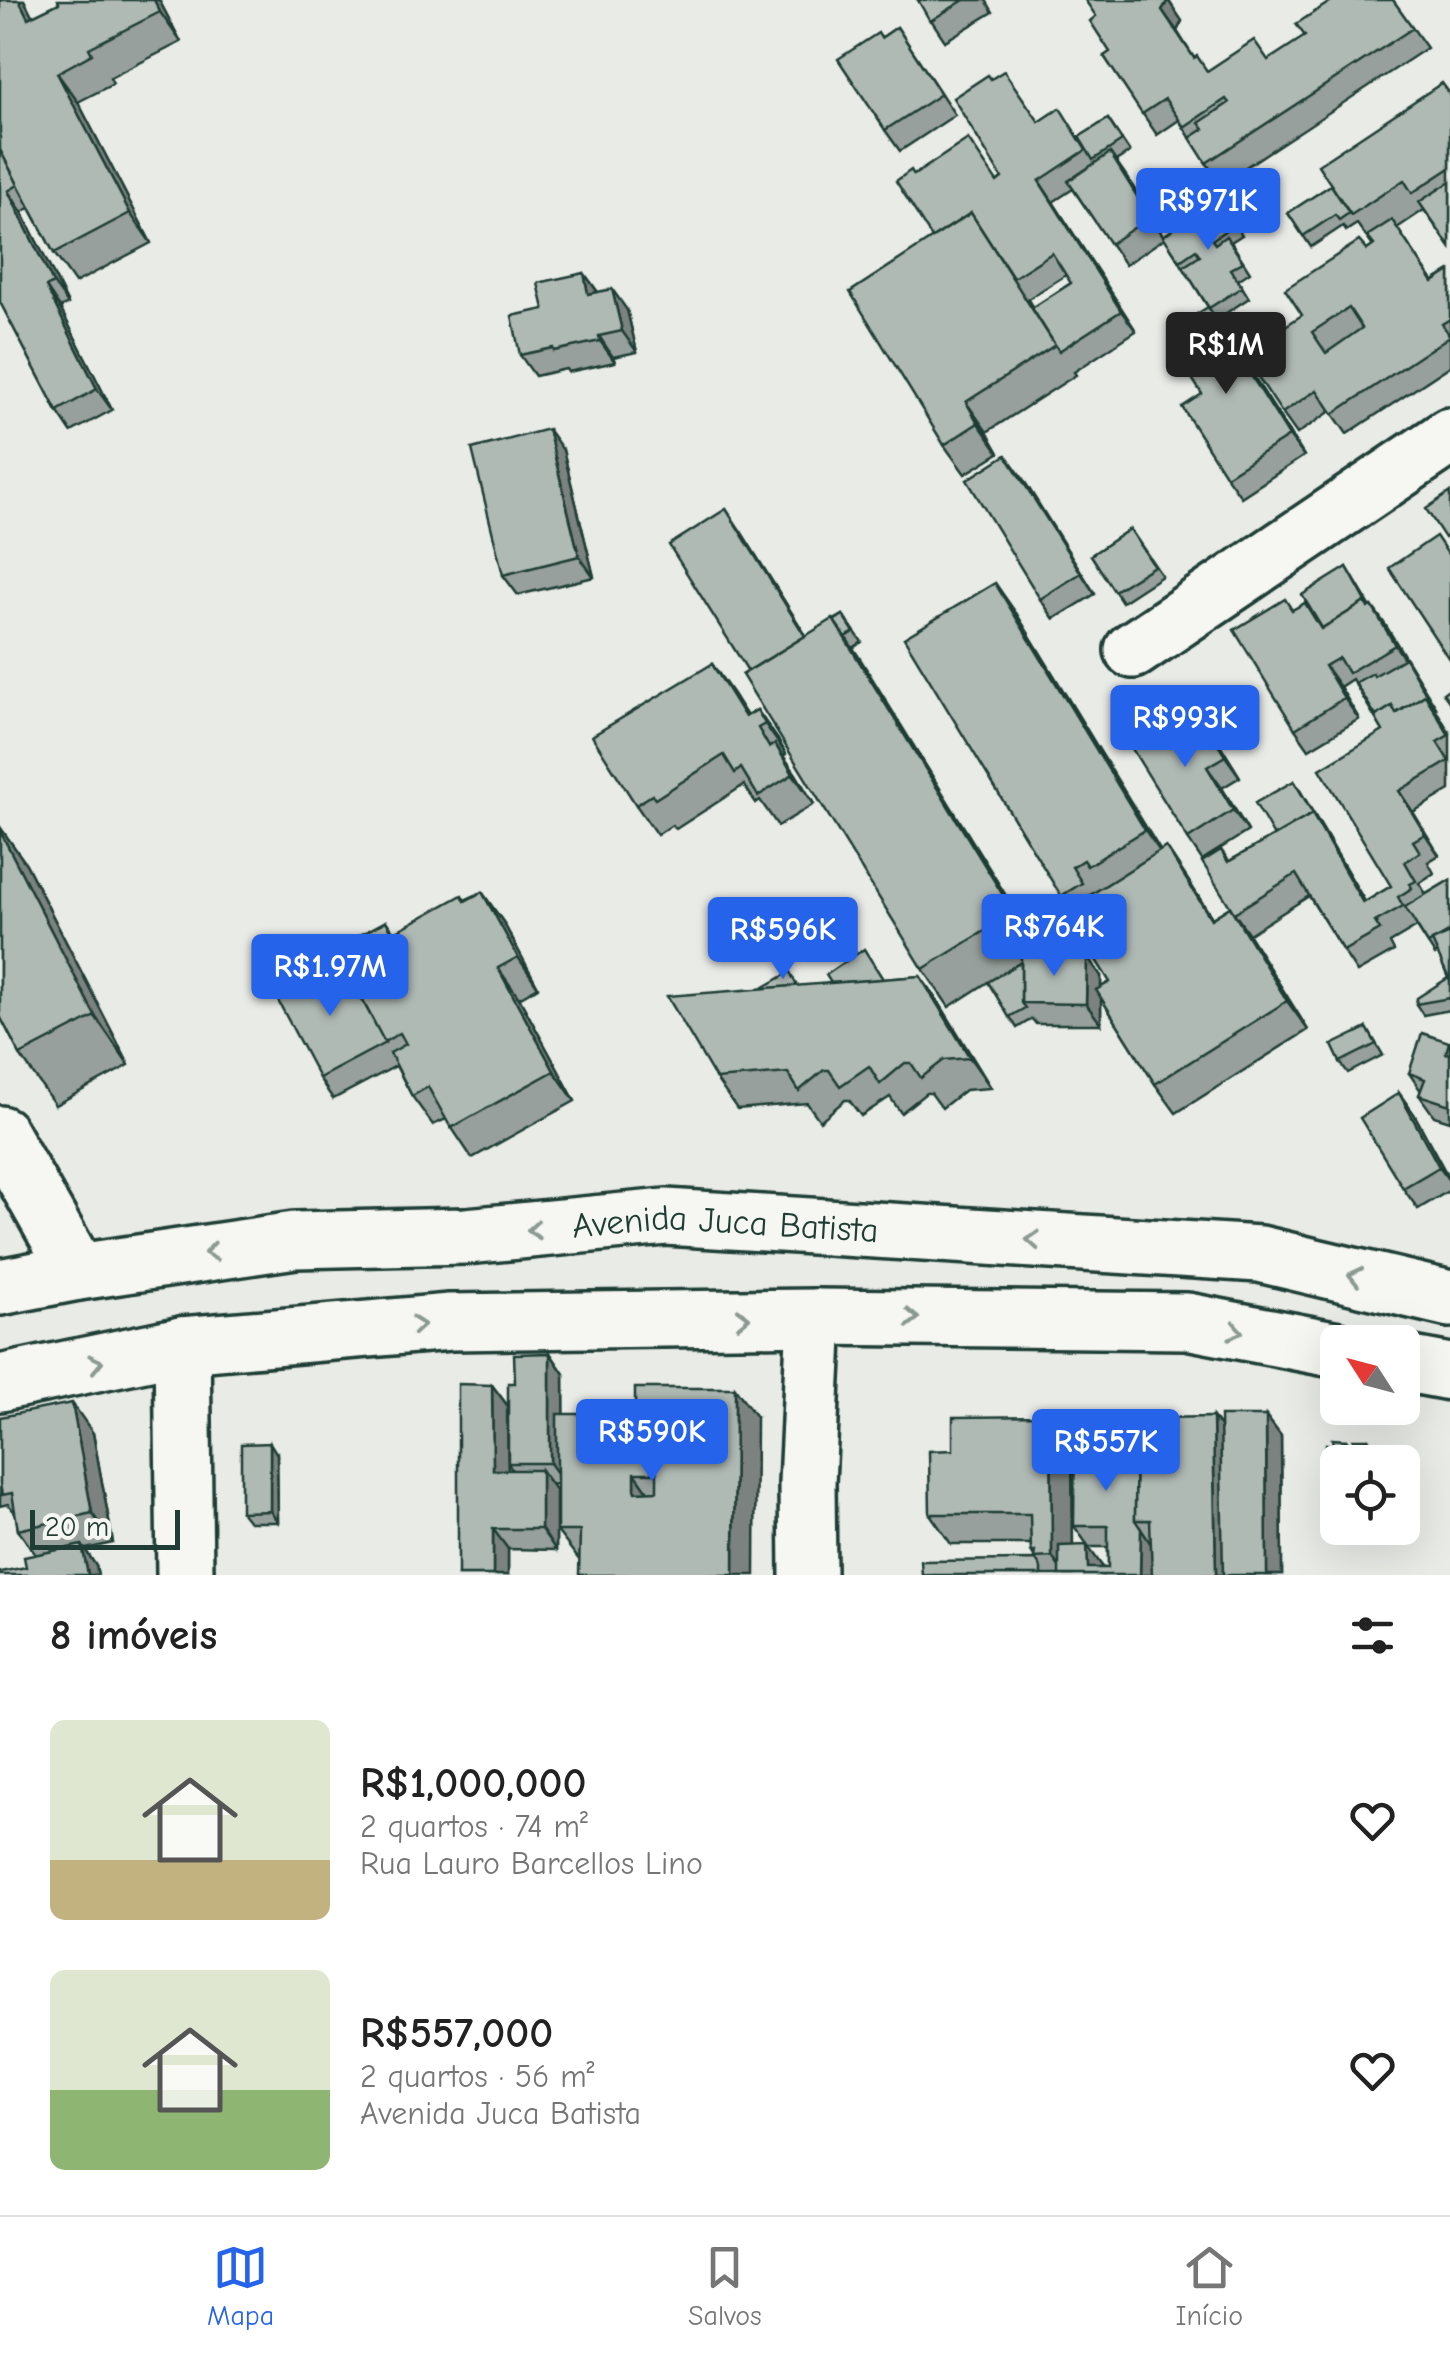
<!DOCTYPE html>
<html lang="pt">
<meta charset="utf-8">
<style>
:root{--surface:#fff;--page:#f2f2f2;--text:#222;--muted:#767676;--line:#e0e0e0;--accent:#2563eb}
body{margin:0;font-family:"Comic Neue",sans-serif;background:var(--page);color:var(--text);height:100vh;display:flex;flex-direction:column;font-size:38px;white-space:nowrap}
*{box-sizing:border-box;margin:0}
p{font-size:32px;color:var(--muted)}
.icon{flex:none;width:55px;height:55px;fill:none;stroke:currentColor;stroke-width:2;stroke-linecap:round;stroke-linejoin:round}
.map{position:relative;height:1575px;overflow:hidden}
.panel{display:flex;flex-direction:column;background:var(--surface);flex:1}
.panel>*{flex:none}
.needle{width:65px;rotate:306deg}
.controls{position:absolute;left:1320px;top:1325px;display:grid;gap:20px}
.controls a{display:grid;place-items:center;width:100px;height:100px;border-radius:15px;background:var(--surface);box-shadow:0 10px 40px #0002;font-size:50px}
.scale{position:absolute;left:30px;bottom:25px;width:150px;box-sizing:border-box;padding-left:10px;border:5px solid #1f3d34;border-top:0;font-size:28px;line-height:35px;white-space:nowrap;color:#1f3d34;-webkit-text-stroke:8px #f6f6f2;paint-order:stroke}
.price{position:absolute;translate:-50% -85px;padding:0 22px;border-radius:10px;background:var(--accent);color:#fff;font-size:32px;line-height:65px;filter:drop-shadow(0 2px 5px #0008)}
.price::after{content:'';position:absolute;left:50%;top:60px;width:30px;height:22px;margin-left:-15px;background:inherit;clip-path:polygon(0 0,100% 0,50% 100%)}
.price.current{background:#222;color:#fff}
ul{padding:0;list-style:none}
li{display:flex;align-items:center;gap:30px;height:250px;padding:0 50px}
li span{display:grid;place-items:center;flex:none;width:280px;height:200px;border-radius:15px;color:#555}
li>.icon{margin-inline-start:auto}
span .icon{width:120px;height:120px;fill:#fffc;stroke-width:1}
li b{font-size:42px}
h2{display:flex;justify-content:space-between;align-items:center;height:120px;padding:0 50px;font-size:42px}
.menu{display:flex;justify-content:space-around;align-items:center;height:140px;border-top:2px solid var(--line);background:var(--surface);font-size:28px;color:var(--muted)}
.menu a{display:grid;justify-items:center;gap:5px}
.menu .current{color:var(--accent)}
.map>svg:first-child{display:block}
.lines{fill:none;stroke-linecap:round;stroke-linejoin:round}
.minor-casing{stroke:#1f3d34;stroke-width:62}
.major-casing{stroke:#1f3d34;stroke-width:62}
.minor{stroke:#f6f6f2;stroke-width:55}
.major{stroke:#f6f6f2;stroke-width:55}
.wall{fill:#97a09c;stroke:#1f3d34;stroke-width:2.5;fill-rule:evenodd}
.shaded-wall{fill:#7b827f;stroke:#1f3d34;stroke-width:2.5}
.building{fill:#b0bab5;stroke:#1f3d34;stroke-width:2.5;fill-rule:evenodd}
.oneway{stroke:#8a9a93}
.labels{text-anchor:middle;stroke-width:10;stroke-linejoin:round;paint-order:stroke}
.street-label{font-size:35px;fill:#1f3d34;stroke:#f6f6f2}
</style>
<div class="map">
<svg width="1450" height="1575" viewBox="0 0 1450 1575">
<rect width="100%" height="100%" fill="#e9ebe7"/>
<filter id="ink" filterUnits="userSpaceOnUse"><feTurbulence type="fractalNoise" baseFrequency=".01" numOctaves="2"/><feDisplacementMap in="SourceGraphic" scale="20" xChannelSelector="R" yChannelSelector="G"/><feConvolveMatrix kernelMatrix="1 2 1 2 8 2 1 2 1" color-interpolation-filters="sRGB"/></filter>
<g filter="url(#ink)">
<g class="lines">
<!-- minor casing -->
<g class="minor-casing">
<g id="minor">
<polyline points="1133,650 1450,436"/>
<polyline points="0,1134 78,1272"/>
<polyline points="182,1345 185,1575"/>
<polyline points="808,1575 807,1483 815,1317"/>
</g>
</g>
<!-- major casing -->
<g class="major-casing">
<g id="major">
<path id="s1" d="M0 1287 78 1272 295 1240 466 1236 666 1217 1260 1254 1450 1299"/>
<polyline points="1402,1363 1450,1372"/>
<polyline points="0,1383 182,1345 450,1322 815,1317 1187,1321 1338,1350"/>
</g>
</g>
<!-- minor -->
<use href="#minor" class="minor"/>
<!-- major -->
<use href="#major" class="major"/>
</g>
<!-- wall -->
<g class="wall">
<polygon points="0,0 24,0 32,16 159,0 181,42 110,78 113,84 78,102 151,243 75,283 54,253 30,208 22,212 68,304 60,308 112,410 71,432 57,411 0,302"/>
<polygon points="918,0 986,0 993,12 945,41"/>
<polygon points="1168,0 1182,21 1177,31 1194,58 1207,71 1269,60 1393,0 1427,48 1220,184 1179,120 1157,135 1104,56 1110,52 1096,16"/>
<polygon points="897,27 955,115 900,151 885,130 881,38"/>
<path d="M991 79 1039 122 1080 137 1108 119 1130 152 1116 161 1164 236 1217 199 1242 235 1231 242 1250 272 1238 280 1249 298 1217 319 1304 456 1241 497 1226 476 1194 364 1208 307 1165 238 1125 265 1073 189 1053 202 1136 331 1074 372 1076 375 987 432 999 453 965 474 944 445 932 238 914 175 997 181 1002 178ZM1066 275 1071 283 1033 308 1027 298 1028 299Z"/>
<polygon points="1450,94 1450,247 1424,210 1397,228 1433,281 1450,271 1450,366 1347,434 1331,411 1297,434 1282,413 1302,315 1367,250 1374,246 1372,245 1357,224 1346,231 1343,226 1311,247 1288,213 1331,185"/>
<polygon points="584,273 598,292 627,310 637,352 613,357 615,362 568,372 566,369 535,376 520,355 544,309"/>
<polygon points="563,450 594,577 518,595 503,575"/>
<polygon points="1021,476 1095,594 1054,619 1040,599"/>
<polygon points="1130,529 1162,576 1122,602 1091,555"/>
<polygon points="740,530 806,636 843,615 862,642 853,648 1040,951 1032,955 1101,976 1101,987 1110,982 1069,908 1061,896 1016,613 1160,851 1166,847 1212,918 1230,907 1250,937 1308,1030 1176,1113 1155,1084 1101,998 1101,1024 1036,1024 1032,1019 1017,1028 988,982 949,1007 923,969"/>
<polygon points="1347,567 1370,606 1372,606 1386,626 1450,733 1450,790 1413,812 1439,855 1428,862 1434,873 1419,883 1426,894 1450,880 1450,1010 1423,1015 1416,1004 1448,978 1438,953 1435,955 1417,927 1390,943 1394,951 1357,972 1343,951 1309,896 1249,934 1234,913 1221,850 1229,861 1274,836 1294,781 1365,902 1391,886 1383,731 1352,679 1340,687 1359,719 1309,749 1295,729 1293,610 1305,603"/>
<polygon points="712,664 747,716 757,710 778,740 786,754 783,756 814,804 778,826 760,800 756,803 744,785 676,829 672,825 657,835 636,805"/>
<polygon points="1194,704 1240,777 1222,788 1248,831 1202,860 1188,839"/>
<polygon points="0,827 26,864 129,1065 55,1105 20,1055 0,1016"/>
<polygon points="482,892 503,922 538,987 519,998 575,1101 472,1158 446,1119 433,1125 412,1096 396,1066 333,1099 319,1078 341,960 386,921 394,932"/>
<polygon points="920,976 941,1006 991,1088 965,1090 942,1108 931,1093 926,1093 901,1113 890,1097 861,1116 849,1100 845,1100 820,1121 807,1103 737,1109 716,1079 884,979"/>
<polygon points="1367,1028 1383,1055 1348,1073 1340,1062"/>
<polygon points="1450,1043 1450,1121 1434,1116 1419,1095 1421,1091 1409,1073"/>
<polygon points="1399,1093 1414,1114 1450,1180 1450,1190 1418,1209 1403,1188"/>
<polygon points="550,1353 564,1374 564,1414 756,1417 580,1561 557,1531 557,1484 551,1484 556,1491 556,1550 508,1549 508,1575 458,1575 492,1385 507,1405 507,1470 512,1470 508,1463 515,1383"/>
<polygon points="1266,1416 1281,1436 1282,1575 922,1575 1036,1560 1031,1551 1031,1544 951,1544 930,1514 1072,1446 1073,1546 1102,1566 1102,1568 1108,1568 1108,1547 1089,1547 1074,1526 1142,1418 1150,1430 1220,1427"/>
<polygon points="0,1417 93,1433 113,1543 85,1549 96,1566 26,1567 36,1555 18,1530 16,1514 8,1504 0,1506"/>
<polygon points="1368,1439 1373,1446 1381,1446 1389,1457 1338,1462 1338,1498 1331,1498 1324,1487 1333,1445 1346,1440 1350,1445"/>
<polygon points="277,1454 278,1522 249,1522 241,1512"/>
</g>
<!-- shaded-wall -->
<g class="shaded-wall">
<polygon points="19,0 24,0 49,48 28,18"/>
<polygon points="154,0 159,0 181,42 160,12"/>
<polygon points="1168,0 1182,21 1177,31 1162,10"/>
<polygon points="57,73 78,102 151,243 130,213"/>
<polygon points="1110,153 1125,174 1165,238 1150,217"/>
<polygon points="1039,181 1053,202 1136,331 1121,311"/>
<polygon points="8,191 22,212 68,304 53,283"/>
<polygon points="584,273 599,294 588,294"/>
<polygon points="46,287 60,308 112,410 97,389"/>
<polygon points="612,289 627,310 637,352 622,331"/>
<polygon points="1208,307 1223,328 1304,456 1289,436"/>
<polygon points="599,336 613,357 615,362 600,341"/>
<polygon points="966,402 987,432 999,453 978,423"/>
<polygon points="548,429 563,450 594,577 579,556"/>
<polygon points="1006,455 1021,476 1095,594 1081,573"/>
<polygon points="726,509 740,530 823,663 808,642"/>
<polygon points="995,583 1016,613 1166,860 1145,830"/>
<polygon points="1372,606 1386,626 1437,709 1395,645"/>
<polygon points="833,619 859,657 1040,951 1014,913"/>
<polygon points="712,664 733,694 766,747 745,717"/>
<polygon points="1325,666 1340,687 1359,719 1344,698"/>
<polygon points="1194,704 1208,725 1240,777 1225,756"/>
<polygon points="757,710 778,740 786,754 765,724"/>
<polygon points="775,744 796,774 814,804 793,774"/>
<polygon points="1207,767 1222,788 1248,831 1233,810"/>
<polygon points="1294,781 1301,792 1378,924 1363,903"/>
<polygon points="1399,791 1413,812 1439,855 1425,834"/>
<polygon points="0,827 26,864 129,1065 95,1016 0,831"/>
<polygon points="1166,847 1186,877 1232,949 1211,919"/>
<polygon points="482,892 503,922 538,987 518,957"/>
<polygon points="1230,907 1250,937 1308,1030 1287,1001"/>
<polygon points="1087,956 1101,976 1101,1024 1086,1004"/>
<polygon points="498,968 519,998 575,1101 554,1071"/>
<polygon points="920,976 941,1006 991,1088 970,1058"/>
<polygon points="1399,1093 1414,1114 1450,1182 1439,1167"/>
<polygon points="550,1353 564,1374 565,1484 550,1463"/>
<polygon points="492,1385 507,1405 508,1490 493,1470"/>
<polygon points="735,1388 756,1417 755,1575 734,1575"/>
<polygon points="72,1403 93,1433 113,1543 92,1513"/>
<polygon points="1051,1416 1072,1446 1073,1575 1065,1575 1052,1557"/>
<polygon points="1266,1416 1281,1436 1282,1575 1267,1575"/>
<polygon points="1213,1417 1234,1447 1237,1575 1216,1575"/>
<polygon points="1142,1418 1157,1439 1150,1520 1141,1520"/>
<polygon points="270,1443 277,1454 278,1522 270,1511"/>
<polygon points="1381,1446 1389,1457 1389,1462 1381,1462"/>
<polygon points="541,1470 556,1491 556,1550 541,1529"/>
<polygon points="635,1473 656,1503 635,1492"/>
<polygon points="493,1529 508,1549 508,1575 493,1575"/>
<polygon points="1141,1529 1155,1550 1155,1575 1140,1575"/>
<polygon points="82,1545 96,1566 98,1575 88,1575"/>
<polygon points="1087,1545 1102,1566 1102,1575 1088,1568"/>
</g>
<!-- building -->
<g class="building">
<polygon points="0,0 19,0 28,18 59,3 58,0 154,0 160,12 89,48 92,54 57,73 130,213 54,253 0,150"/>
<polygon points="918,0 964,0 930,21"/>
<polygon points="1085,0 1168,0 1162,10 1194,58 1197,56 1207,71 1254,40 1268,60 1305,36 1296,24 1333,0 1393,0 1413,28 1206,163 1190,138 1204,129 1199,123 1229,103 1226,99 1184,127 1165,99 1142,114 1104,56 1110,52 1090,21 1096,16"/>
<polygon points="897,27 941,94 885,130 838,59 878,33 881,38"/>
<polygon points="1004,71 1039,122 1060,108 1086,150 1039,181 1121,311 1059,351 1032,308 1071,283 1052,253 1013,278 971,213 932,238 896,181 911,170 914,175 968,139 997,182 1002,178 953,98 988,75 991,79"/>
<polygon points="1442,83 1450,94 1450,168 1412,193 1404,180 1351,215 1318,165"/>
<polygon points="1108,119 1122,141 1093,160 1079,137"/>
<polygon points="0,150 18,185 8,191 53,283 46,287 97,389 57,411 0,302"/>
<polygon points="1110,153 1150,217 1110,244 1068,181"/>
<polygon points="1450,182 1450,247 1419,202"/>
<polygon points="1331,185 1349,213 1339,220 1335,215 1303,236 1288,213"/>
<polygon points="1217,199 1234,224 1212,240 1215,244 1226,236 1243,262 1230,269 1242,287 1209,308 1183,267 1200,256 1196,250 1180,261 1163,236"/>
<polygon points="971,213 1055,345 966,402 978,423 944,445 850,292"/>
<path d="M1392 220 1433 282 1450 271V319L1442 324 1450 336 1333 414 1317 390 1282 413 1243 354 1302 315 1285 289 1359 241 1367 250 1374 245 1367 236ZM1349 308 1362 328 1326 353 1312 332Z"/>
<polygon points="584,273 588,294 612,289 622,331 599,336 600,341 554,351 553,348 520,355 512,316 544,309 538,283"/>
<polygon points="1208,307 1289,436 1226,476 1182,407 1202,394 1186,369 1194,364 1172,330"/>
<polygon points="548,429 579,556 503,575 472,449"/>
<polygon points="1006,455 1081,573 1040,599 967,480"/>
<polygon points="1450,492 1450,534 1445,538 1426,509"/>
<polygon points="726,509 805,636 748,671 669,545"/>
<polygon points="1130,529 1154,566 1114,591 1091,555"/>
<polygon points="1436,536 1450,557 1450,658 1449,659 1389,568"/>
<polygon points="1347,567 1369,607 1365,602 1322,628 1302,595"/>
<polygon points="995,583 1145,830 1087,866 1083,860 1072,867 1082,883 1061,896 904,638"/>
<polygon points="1285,599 1292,610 1305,603 1321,629 1365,602 1368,608 1372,606 1395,645 1348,673 1339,658 1325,666 1344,698 1295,729 1234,630"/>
<polygon points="843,615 854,632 846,637 834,621"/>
<polygon points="833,619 1014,913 923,969 742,675"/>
<polygon points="1405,658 1429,699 1428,699 1425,695 1396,713 1392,706 1376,716 1355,683 1373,673 1374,676"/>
<polygon points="712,664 745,717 757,710 765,724 758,728 769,747 775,744 793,774 758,796 741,768 735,773 724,755 655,799 652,795 636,805 592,736"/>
<polygon points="1450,688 1450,703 1443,693"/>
<polygon points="1425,695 1449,735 1437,742 1449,761 1399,791 1425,834 1413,841 1420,852 1405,862 1416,881 1410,884 1412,888 1398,897 1403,906 1375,922 1380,930 1343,951 1296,874 1234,913 1202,862 1221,850 1228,862 1312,814 1363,903 1391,886 1320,769 1383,731 1375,717 1392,706 1396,714"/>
<polygon points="1194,704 1225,756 1207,767 1233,810 1188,839 1129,744"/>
<polygon points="1294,781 1319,824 1312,814 1274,836 1255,803"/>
<polygon points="0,831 95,1016 20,1055 0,1016"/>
<polygon points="1166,847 1211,919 1230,907 1287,1001 1155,1084 1096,990 1110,982 1065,911"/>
<polygon points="1450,880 1450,931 1428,944 1405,907"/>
<polygon points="482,892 518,957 498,968 554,1071 451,1128 428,1087 412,1096 390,1053 406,1044 400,1033 384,1042 336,948 386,921 393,933 462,895 465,901"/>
<polygon points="1450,933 1450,981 1432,941"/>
<polygon points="864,949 883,979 831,983 826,975"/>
<polygon points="1021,955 1087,956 1086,1004 1021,1003"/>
<polygon points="341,960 385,1043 319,1078 275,995"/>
<polygon points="1021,962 1021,1003 1025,1008 1009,1017 988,982"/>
<polygon points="790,972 797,986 761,989"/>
<polygon points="920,976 970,1058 944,1060 921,1078 911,1063 905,1063 880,1084 869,1066 840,1086 829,1070 824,1070 799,1091 788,1073 716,1079 667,996"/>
<polygon points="1448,978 1450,981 1450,998 1416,1004 1417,998"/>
<polygon points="1367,1028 1376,1044 1340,1062 1332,1045"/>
<polygon points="1422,1033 1449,1042 1446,1053 1450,1054 1450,1105 1419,1095 1425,1079 1409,1073"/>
<polygon points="1399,1093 1439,1167 1403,1188 1360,1118"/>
<polygon points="550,1353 550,1463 508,1463 508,1383 515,1383 514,1354"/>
<polygon points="458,1384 492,1385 493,1470 541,1470 541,1529 493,1529 493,1575 458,1575"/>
<path d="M635 1388H735L734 1575H579L580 1531H557V1414H635ZM635 1473H657V1491L635 1492Z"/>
<polygon points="72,1403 92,1513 18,1530 12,1493 2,1495 0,1484 0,1417"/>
<polygon points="1051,1416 1052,1557 1034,1558 1035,1551 1031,1551 1030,1514 930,1514 929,1451 953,1450 953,1417"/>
<polygon points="1220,1416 1266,1416 1267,1575 1223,1575"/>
<polygon points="1075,1417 1142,1418 1142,1430 1136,1430 1135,1520 1141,1529 1140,1575 1059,1575 1059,1546 1087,1545 1088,1568 1108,1568 1108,1526 1074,1526"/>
<polygon points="1213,1417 1216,1575 1152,1575 1150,1520 1135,1520 1136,1430 1156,1429 1156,1418"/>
<polygon points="1332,1439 1346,1440 1347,1445 1353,1445 1353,1439 1368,1439 1368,1445 1381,1446 1381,1462 1338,1462 1338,1488 1324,1487 1326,1444 1333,1445"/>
<polygon points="270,1443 270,1511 241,1512 241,1444"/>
<polygon points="82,1545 88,1575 0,1575 0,1572 26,1567 24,1557"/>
<polygon points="1036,1560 1041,1568 1041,1575 922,1575 921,1561"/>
</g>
<!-- one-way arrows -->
<defs><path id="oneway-chevron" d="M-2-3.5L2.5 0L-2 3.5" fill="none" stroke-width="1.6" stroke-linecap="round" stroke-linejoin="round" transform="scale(2.5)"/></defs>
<g class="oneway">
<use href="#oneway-chevron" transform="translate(534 1230) rotate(175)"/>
<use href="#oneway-chevron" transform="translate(1033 1240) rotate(-176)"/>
<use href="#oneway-chevron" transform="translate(211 1252) rotate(172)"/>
<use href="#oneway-chevron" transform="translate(1355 1276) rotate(-167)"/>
<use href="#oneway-chevron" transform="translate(743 1318) rotate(-1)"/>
<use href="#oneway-chevron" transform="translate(912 1318) rotate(1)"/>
<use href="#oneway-chevron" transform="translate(418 1325) rotate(-5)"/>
<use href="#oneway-chevron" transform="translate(1236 1331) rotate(11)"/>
<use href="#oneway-chevron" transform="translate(96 1363) rotate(-12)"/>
</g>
</g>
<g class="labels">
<!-- street labels -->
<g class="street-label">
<text dy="12" stroke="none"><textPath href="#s1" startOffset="730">Avenida Juca Batista</textPath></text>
</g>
</g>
</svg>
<div class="controls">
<a><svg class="needle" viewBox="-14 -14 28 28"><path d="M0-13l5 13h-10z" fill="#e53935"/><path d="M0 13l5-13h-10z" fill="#767676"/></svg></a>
<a><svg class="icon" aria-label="locate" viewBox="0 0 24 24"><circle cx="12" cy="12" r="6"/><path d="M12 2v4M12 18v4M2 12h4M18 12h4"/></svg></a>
</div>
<div class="scale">20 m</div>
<b class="price" style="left:1208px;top:253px">R$971K</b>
<b class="price current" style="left:1226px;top:397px">R$1M</b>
<b class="price" style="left:1185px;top:770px">R$993K</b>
<b class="price" style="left:1054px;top:979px">R$764K</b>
<b class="price" style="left:783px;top:982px">R$596K</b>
<b class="price" style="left:330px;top:1019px">R$1.97M</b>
<b class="price" style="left:652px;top:1484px">R$590K</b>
<b class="price" style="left:1106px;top:1494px">R$557K</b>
</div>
<section class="panel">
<h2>8 imóveis<svg class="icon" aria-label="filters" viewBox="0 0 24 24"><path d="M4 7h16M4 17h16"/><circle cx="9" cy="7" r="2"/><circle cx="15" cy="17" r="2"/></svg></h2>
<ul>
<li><span style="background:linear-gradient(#dfe7d0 70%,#c2b280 0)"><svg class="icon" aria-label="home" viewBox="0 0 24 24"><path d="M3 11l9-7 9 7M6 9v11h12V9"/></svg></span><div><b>R$1,000,000</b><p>2 quartos · 74 m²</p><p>Rua Lauro Barcellos Lino</p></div><svg class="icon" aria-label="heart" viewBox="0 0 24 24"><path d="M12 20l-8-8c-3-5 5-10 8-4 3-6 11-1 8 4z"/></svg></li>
<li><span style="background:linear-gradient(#dfe7d0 60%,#8fb573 0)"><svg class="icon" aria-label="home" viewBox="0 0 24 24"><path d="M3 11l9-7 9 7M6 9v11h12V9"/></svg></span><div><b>R$557,000</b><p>2 quartos · 56 m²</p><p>Avenida Juca Batista</p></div><svg class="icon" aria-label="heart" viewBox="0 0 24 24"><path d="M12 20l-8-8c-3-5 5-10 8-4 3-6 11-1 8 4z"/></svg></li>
</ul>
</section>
<nav class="menu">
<a class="current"><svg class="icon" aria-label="map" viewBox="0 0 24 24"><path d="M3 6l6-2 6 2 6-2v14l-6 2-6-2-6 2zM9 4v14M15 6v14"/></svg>Mapa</a>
<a><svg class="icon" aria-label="saved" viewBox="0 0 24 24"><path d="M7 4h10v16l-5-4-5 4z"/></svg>Salvos</a>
<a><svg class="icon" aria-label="home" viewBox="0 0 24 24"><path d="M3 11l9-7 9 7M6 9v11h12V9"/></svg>Início</a>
</nav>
